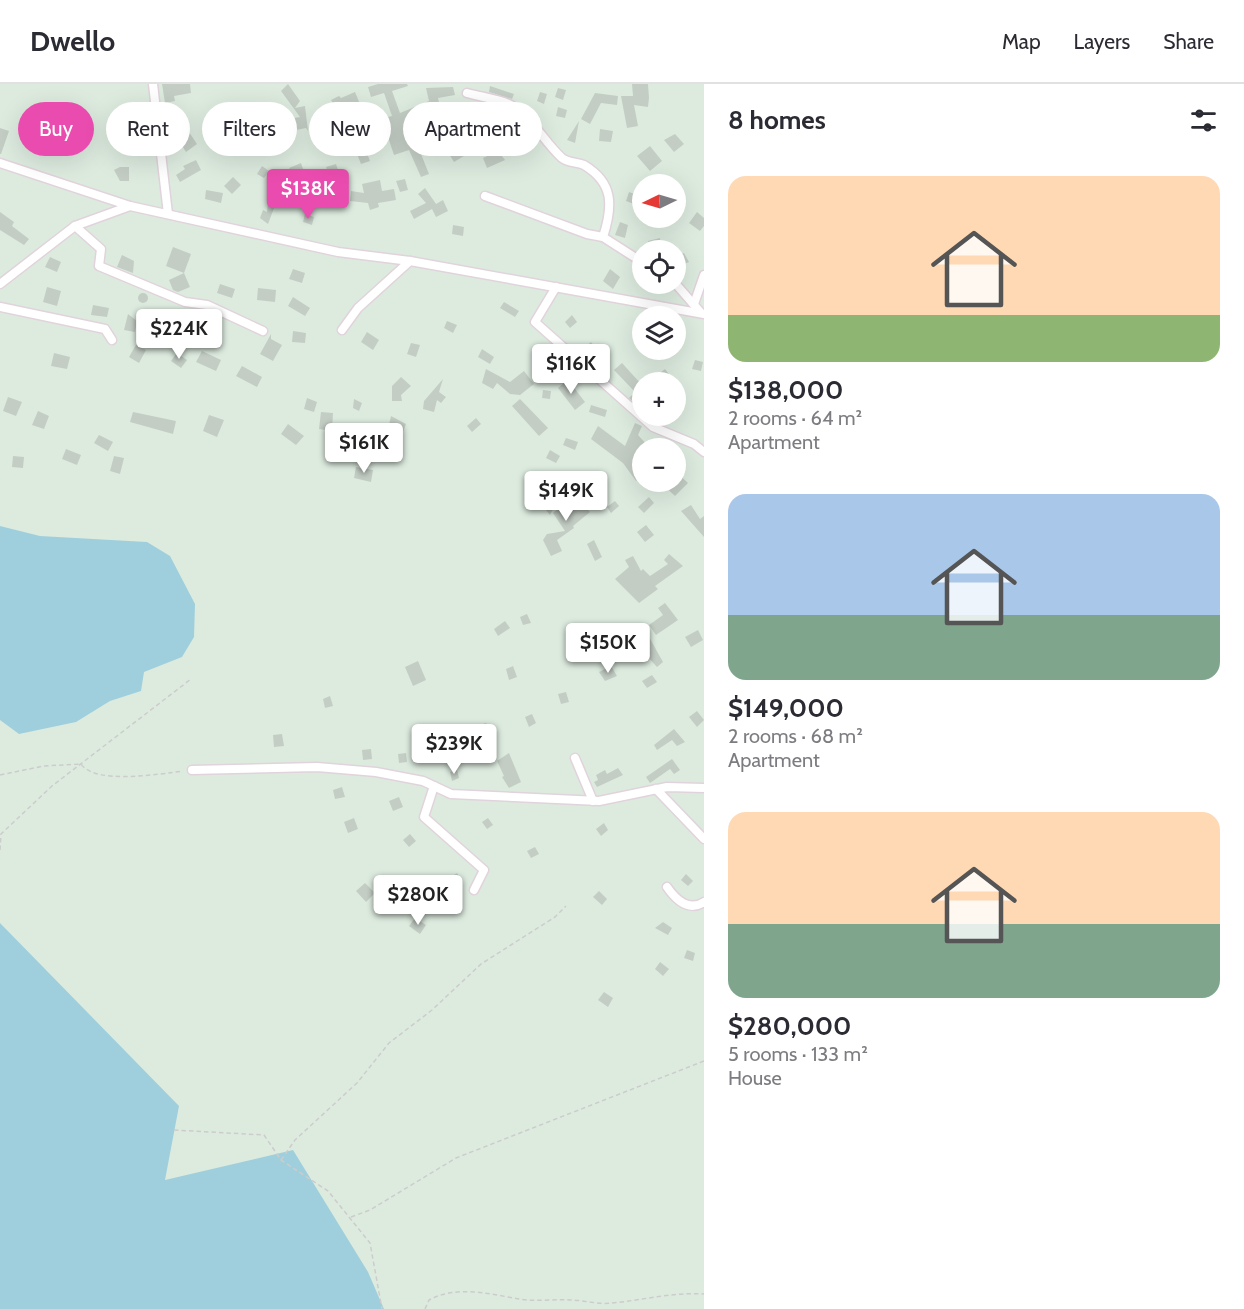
<!DOCTYPE html>
<meta charset="utf-8">
<style>
:root{--surface:#fff;--page:#f2f2f3;--text:#2b2b33;--muted:#7c7c81;--line:#e1e1e2;--accent:#e94cae}
body{margin:0;font-family:Cabin,sans-serif;background:var(--page);color:var(--text);height:100vh;display:flex;flex-direction:column;font-size:22px;white-space:nowrap}
*{box-sizing:border-box;margin:0}
p{font-size:20px;color:var(--muted)}
.icon{flex:none;width:33px;height:33px;fill:none;stroke:currentColor;stroke-width:2;stroke-linecap:round;stroke-linejoin:round}
.map{position:relative;flex:1;overflow:hidden}
.panel{display:flex;flex-direction:column;background:var(--surface);width:540px}
.panel>*{flex:none}
.hud{position:absolute;left:18px;top:18px;width:570px;height:54px;display:flex;gap:12px}
.needle{width:39px;rotate:265deg}
.fabs{position:absolute;left:632px;top:90px;display:grid;gap:12px}
.fabs a{display:grid;place-items:center;width:54px;height:54px;border-radius:50%;background:var(--surface);box-shadow:0 6px 24px #0002;font-size:30px}
.price{position:absolute;translate:-50% -51px;padding:0 14px;border-radius:6px;background:#fff;color:#222;font-size:20px;line-height:39px;filter:drop-shadow(0 2px 3px #0008)}
.price::after{content:'';position:absolute;left:50%;top:36px;width:18px;height:14px;margin-left:-9px;background:inherit;clip-path:polygon(0 0,100% 0,50% 100%)}
.price.selected{background:var(--accent);color:#fff}
ul{padding:0;list-style:none}
li{display:grid;align-content:center;gap:12px;height:318px;padding:0 24px}
li span{display:grid;place-items:center;height:186px;border-radius:18px;color:#555}
li>.icon{margin-inline-start:auto}
span .icon{width:108px;height:108px;fill:#fffc;stroke-width:1}
li b{font-size:26px}
h2{display:flex;justify-content:space-between;align-items:center;height:72px;padding:0 24px;font-size:26px}
.pill{padding:0 21px;border-radius:27px;background:var(--surface);box-shadow:0 6px 24px #0002;font-size:21px;line-height:54px}
.pill.selected{background:var(--accent);color:#fff}
header{display:flex;align-items:center;gap:36px;box-sizing:border-box;height:84px;padding:0 30px;background:var(--surface);border-bottom:2px solid var(--line)}
header strong{font-size:28px}
nav{display:flex;gap:33px;margin-inline-start:auto;font-size:21px}
main{display:flex;flex:1;min-height:0}
.map>svg:first-child{display:block}
.green{fill:#9fcfdc}
.building{fill:#c3cdc4}
.lines{fill:none;stroke-linecap:round;stroke-linejoin:round}
.minor-casing{stroke:#e1d3dc;stroke-width:11}
.path{stroke:#ccc;stroke-width:1.5;stroke-dasharray:4.5 3;stroke-linecap:butt}
.minor{stroke:#fff;stroke-width:8}
</style>
<header>
<strong>Dwello</strong>
<nav><a>Map</a><a>Layers</a><a>Share</a></nav>
</header>
<main>
<div class="map">
<svg width="704" height="1225" viewBox="0 0 704 1225">
<rect width="100%" height="100%" fill="#ddebdf"/>
<!-- green -->
<g class="green">
<polygon points="0,442 40,452 147,458 170,472 195,520 194,553 182,573 144,588 141,607 110,617 76,638 19,650 0,636"/>
<polygon points="0,839 179,1022 165,1096 293,1066 368,1188 384,1225 0,1225"/>
</g>
<!-- building -->
<g class="building">
<polygon points="162,0 190,0 191,9 174,12 175,17 165,19"/>
<polygon points="288,0 300,17 295,24 305,22 308,47 306,44 296,46 294,34 300,33 281,7"/>
<polygon points="378,0 407,0 408,2 392,7 400,29 429,17 426,4 453,3 455,11 438,14 442,31 457,27 458,30 475,23 479,33 474,35 482,46 475,52 469,44 458,57 426,30 438,63 421,70 429,90 421,93 409,66 394,71 388,53 365,64 370,77 361,80 353,60 341,64 339,59 321,65 318,58 352,48 341,24 337,26 331,16 339,12 341,14 355,8 372,49 383,45 379,35 392,32 384,9 371,13 368,3"/>
<polygon points="632,0 648,0 649,14 648,23 634,21 638,42 627,44 621,12 633,12"/>
<polygon points="490,2 514,10 512,15 489,8"/>
<polygon points="558,4 566,6 563,16 555,13"/>
<polygon points="540,8 547,10 544,20 537,17"/>
<polygon points="595,9 618,12 617,21 601,19 590,40 581,35"/>
<polygon points="558,23 567,26 565,34 556,32"/>
<polygon points="39,29 58,34 52,53 33,48"/>
<polygon points="497,29 501,38 495,41 491,32"/>
<polygon points="252,34 267,35 284,45 279,44 272,55 262,49 265,43 251,42"/>
<polygon points="579,37 575,59 567,56"/>
<polygon points="0,44 9,47 1,70 0,70"/>
<polygon points="128,45 129,58 118,59 117,46"/>
<polygon points="600,45 613,47 611,58 599,57"/>
<polygon points="189,48 197,60 186,68 178,55"/>
<polygon points="675,50 684,60 674,68 664,56"/>
<polygon points="229,59 230,70 220,70 220,60"/>
<polygon points="650,62 662,77 650,87 637,72"/>
<polygon points="460,64 464,72 454,78 449,70"/>
<polygon points="498,67 505,76 487,84 483,74"/>
<polygon points="196,76 201,86 180,98 176,91 185,85 183,82"/>
<polygon points="301,79 305,91 294,95 289,84"/>
<polygon points="336,80 340,92 331,96 326,83"/>
<polygon points="262,82 269,87 264,94 257,90"/>
<polygon points="120,83 129,83 129,97 120,97 114,86"/>
<polygon points="233,93 241,101 232,110 224,102"/>
<polygon points="405,95 408,106 400,108 396,97"/>
<polygon points="380,96 382,107 394,105 396,116 378,119 379,123 370,126 368,119 350,117 351,107 364,109 362,100"/>
<polygon points="269,104 285,105 284,120 276,119 268,140 260,134 263,126 267,128"/>
<polygon points="425,104 436,120 443,116 448,127 436,133 432,125 414,135 410,127 426,119 418,110"/>
<polygon points="206,106 223,109 221,119 205,115"/>
<polygon points="629,108 637,111 634,120 626,117"/>
<polygon points="0,128 14,138 12,142 29,155 24,161 0,146"/>
<polygon points="697,128 704,134 704,142 700,147 689,139"/>
<polygon points="305,130 314,133 312,141 303,138"/>
<polygon points="620,138 628,141 625,154 615,151"/>
<polygon points="453,141 464,143 463,152 452,150"/>
<polygon points="660,154 661,162 650,164 648,157"/>
<polygon points="173,163 191,170 184,189 166,182"/>
<polygon points="684,169 689,178 680,182 675,173"/>
<polygon points="122,171 134,177 133,189 117,183"/>
<polygon points="50,173 61,178 57,188 45,183"/>
<polygon points="293,185 305,189 302,199 289,195"/>
<polygon points="610,185 620,193 613,205 603,197"/>
<polygon points="184,189 190,203 178,208 173,206 169,196"/>
<polygon points="220,200 235,205 232,214 217,209"/>
<polygon points="47,203 61,207 57,222 43,218"/>
<polygon points="258,204 276,206 275,218 257,216"/>
<circle cx="143" cy="214" r="5"/>
<polygon points="293,213 310,224 305,232 288,222"/>
<polygon points="504,218 519,227 515,233 500,224"/>
<polygon points="93,221 109,224 107,233 91,231"/>
<polygon points="128,230 137,237 135,248 124,246"/>
<polygon points="572,231 577,238 570,244 565,238"/>
<polygon points="447,237 457,241 453,249 444,244"/>
<polygon points="293,247 306,249 305,259 292,258"/>
<polygon points="367,248 379,256 373,266 361,258"/>
<polygon points="271,250 271,255 282,261 273,277 260,270"/>
<polygon points="591,258 598,267 591,274 583,265"/>
<polygon points="411,259 420,261 416,273 407,270"/>
<polygon points="136,261 146,266 139,279 129,273"/>
<polygon points="482,265 494,273 490,280 478,273"/>
<polygon points="202,267 221,276 216,287 196,278"/>
<polygon points="54,269 70,273 67,285 51,282"/>
<polygon points="177,269 187,276 181,284 171,277"/>
<polygon points="695,276 703,278 701,287 692,285"/>
<polygon points="622,279 642,301 642,325 629,314 635,308 614,286"/>
<polygon points="242,282 262,293 257,303 236,292"/>
<polygon points="486,285 510,298 524,287 534,300 520,311 510,310 497,299 493,305 482,299"/>
<polygon points="665,285 675,298 660,298 656,292"/>
<polygon points="401,293 411,302 401,311 402,317 392,317 392,302"/>
<polygon points="443,295 439,308 446,313 441,319 437,316 434,328 423,325 424,317"/>
<polygon points="568,296 585,318 575,326 558,304"/>
<polygon points="543,306 551,307 550,315 542,314"/>
<polygon points="8,313 22,318 16,332 3,327"/>
<polygon points="307,314 317,318 314,328 304,325"/>
<polygon points="354,315 362,319 359,327 353,324"/>
<polygon points="520,315 548,344 539,352 512,322"/>
<polygon points="591,321 607,326 605,333 589,328"/>
<polygon points="38,327 49,332 44,345 32,341"/>
<polygon points="133,328 176,337 173,350 130,338"/>
<polygon points="321,328 333,329 332,347 319,345"/>
<polygon points="209,331 224,336 217,353 203,347"/>
<polygon points="391,332 406,340 401,353 388,345"/>
<polygon points="476,334 481,340 472,348 467,342"/>
<polygon points="635,339 642,342 638,351 648,362 642,364 635,375 642,384 642,393 636,397 623,379 591,355 598,342 625,362"/>
<polygon points="288,340 304,352 296,361 281,350"/>
<polygon points="99,351 113,358 108,367 94,359"/>
<polygon points="566,354 578,358 575,366 563,361"/>
<polygon points="66,365 81,371 77,381 62,375"/>
<polygon points="550,366 560,372 556,379 546,374"/>
<polygon points="13,372 24,373 23,384 12,383"/>
<polygon points="114,372 124,374 120,390 110,387"/>
<polygon points="356,383 373,386 371,398 354,394"/>
<polygon points="675,387 688,399 675,412 660,398 675,398"/>
<polygon points="551,410 557,417 550,431 540,419"/>
<polygon points="575,411 590,428 573,442 574,444 557,456 562,467 551,472 543,456 547,450 565,447 553,429"/>
<polygon points="649,413 654,419 644,429 638,423"/>
<polygon points="615,417 619,422 611,429 607,423"/>
<polygon points="691,421 700,435 704,432 704,453 681,427"/>
<polygon points="646,441 654,451 645,458 637,448"/>
<polygon points="594,456 602,473 595,477 587,460"/>
<polygon points="669,470 683,482 655,502 658,505 639,519 615,495 629,483 625,476 633,472 641,487 643,485 650,492 668,480 664,476"/>
<polygon points="665,519 678,536 656,551 649,541 663,531 658,524"/>
<polygon points="527,530 531,539 523,541 520,533"/>
<polygon points="505,537 510,544 498,552 494,545"/>
<polygon points="698,546 703,556 691,563 685,553"/>
<polygon points="649,553 663,578 657,583 637,561"/>
<polygon points="596,556 598,565 587,567 585,558"/>
<polygon points="418,577 426,596 413,602 405,583"/>
<polygon points="513,582 517,593 509,596 506,585"/>
<polygon points="611,582 617,592 605,597 599,588"/>
<polygon points="652,591 657,598 647,604 642,597"/>
<polygon points="566,608 569,618 561,620 558,610"/>
<polygon points="330,612 333,622 325,624 323,615"/>
<polygon points="697,627 704,636 697,643 689,633"/>
<polygon points="532,630 536,639 529,643 525,633"/>
<polygon points="486,639 490,649 479,653 475,643"/>
<polygon points="674,645 685,658 677,662 672,656 657,666 654,661"/>
<polygon points="282,650 284,662 274,663 273,651"/>
<polygon points="451,659 454,670 444,672 441,662"/>
<polygon points="371,665 372,675 363,676 362,666"/>
<polygon points="406,669 407,678 399,679 398,670"/>
<polygon points="509,669 521,698 509,704 502,693 504,692 497,677"/>
<polygon points="672,675 680,686 674,690 670,685 650,699 646,693"/>
<polygon points="618,684 623,691 597,703 594,698 598,696 596,691 605,686 607,690"/>
<polygon points="457,686 459,694 452,697 450,688"/>
<polygon points="342,703 345,713 335,715 333,706"/>
<polygon points="399,713 403,723 393,727 389,717"/>
<polygon points="354,734 358,745 348,749 344,738"/>
<polygon points="488,734 493,741 487,745 482,738"/>
<polygon points="604,739 608,746 601,752 596,745"/>
<polygon points="410,750 416,757 409,763 403,756"/>
<polygon points="535,763 539,770 531,774 527,767"/>
<polygon points="457,789 463,798 453,805 447,796"/>
<polygon points="686,790 693,797 688,802 681,796"/>
<polygon points="365,799 375,809 366,818 356,807"/>
<polygon points="599,807 607,815 602,821 593,813"/>
<polygon points="415,834 426,841 420,850 409,842"/>
<polygon points="663,838 672,844 668,851 655,844"/>
<polygon points="687,866 695,869 693,877 684,874"/>
<polygon points="660,878 669,885 663,892 655,885"/>
<polygon points="604,908 613,914 608,923 598,916"/>
</g>
<g class="lines">
<!-- minor casing -->
<g class="minor-casing">
<g id="minor">
<polyline points="153,0 168,130"/>
<path d="M467 9C481 13 499 15 511 21 532 33 545 59 562 74 568 79 577 78 584 81 614 99 613 122 603 153L642 178"/>
<polyline points="0,79 130,122 338,168 410,177 704,230"/>
<polyline points="485,112 587,150 603,153"/>
<polyline points="75,142 101,165 99,182 185,218 207,221 263,247"/>
<polyline points="675,199 701,229"/>
<polyline points="0,200 75,142 130,122"/>
<polyline points="556,203 535,238 653,343 694,360 704,368"/>
<polyline points="694,220 704,191"/>
<polyline points="0,223 105,245 112,256"/>
<polyline points="342,246 358,224 410,177"/>
<polyline points="575,674 593,717"/>
<polyline points="192,686 317,683 376,688 423,697 451,710 599,717 667,703 704,704"/>
<polyline points="434,702 424,733 484,786 474,806"/>
<polyline points="656,705 704,755"/>
<path d="M667 803C676 816 689 828 704 818"/>
</g>
</g>
<!-- path -->
<g class="path">
<path d="M0 691 44 682 81 680C95 701 160 690 183 687"/>
<polyline points="0,766 1,750 52,702 191,595"/>
<polyline points="174,1046 264,1051 281,1076 328,1107 370,1159 382,1225"/>
<polyline points="281,1076 295,1056 357,999 389,959 432,926 481,880 555,833 566,822"/>
<polyline points="351,1133 370,1126 456,1074 704,977"/>
<path d="M425 1225 429 1216C457 1201 490 1210 519 1215 536 1218 554 1215 570 1216 584 1216 599 1221 612 1219 644 1216 672 1208 704 1210"/>
</g>
<!-- minor -->
<use href="#minor" class="minor"/>
</g>
</svg>
<div class="fabs">
<a><svg class="needle" viewBox="-14 -14 28 28"><path d="M0-13l5 13h-10z" fill="#e53935"/><path d="M0 13l5-13h-10z" fill="#7c7c81"/></svg></a>
<a><svg class="icon" aria-label="locate" viewBox="0 0 24 24"><circle cx="12" cy="12" r="6"/><path d="M12 2v4M12 18v4M2 12h4M18 12h4"/></svg></a>
<a><svg class="icon" aria-label="layers" viewBox="0 0 24 24"><path d="M12 4l9 5-9 5-9-5zM3 14l9 5 9-5"/></svg></a>
<a>+</a>
<a>−</a>
</div>
<b class="price selected" style="left:308px;top:136px">$138K</b>
<b class="price" style="left:179px;top:276px">$224K</b>
<b class="price" style="left:571px;top:311px">$116K</b>
<b class="price" style="left:364px;top:390px">$161K</b>
<b class="price" style="left:566px;top:438px">$149K</b>
<b class="price" style="left:608px;top:590px">$150K</b>
<b class="price" style="left:454px;top:691px">$239K</b>
<b class="price" style="left:418px;top:842px">$280K</b>
<div class="hud">
<a class="pill selected">Buy</a>
<a class="pill">Rent</a>
<a class="pill">Filters</a>
<a class="pill">New</a>
<a class="pill">Apartment</a>
</div>
</div>
<section class="panel">
<h2>8 homes<svg class="icon" aria-label="filters" viewBox="0 0 24 24"><path d="M4 7h16M4 17h16"/><circle cx="9" cy="7" r="2"/><circle cx="15" cy="17" r="2"/></svg></h2>
<ul>
<li><span style="background:linear-gradient(#ffd9b3 75%,#8fb573 0)"><svg class="icon" aria-label="home" viewBox="0 0 24 24"><path d="M3 11l9-7 9 7M6 9v11h12V9"/></svg></span><div><b>$138,000</b><p>2 rooms · 64 m²</p><p>Apartment</p></div></li>
<li><span style="background:linear-gradient(#a9c7e8 65%,#7fa58c 0)"><svg class="icon" aria-label="home" viewBox="0 0 24 24"><path d="M3 11l9-7 9 7M6 9v11h12V9"/></svg></span><div><b>$149,000</b><p>2 rooms · 68 m²</p><p>Apartment</p></div></li>
<li><span style="background:linear-gradient(#ffd9b3 60%,#7fa58c 0)"><svg class="icon" aria-label="home" viewBox="0 0 24 24"><path d="M3 11l9-7 9 7M6 9v11h12V9"/></svg></span><div><b>$280,000</b><p>5 rooms · 133 m²</p><p>House</p></div></li>
</ul>
</section>
</main>
